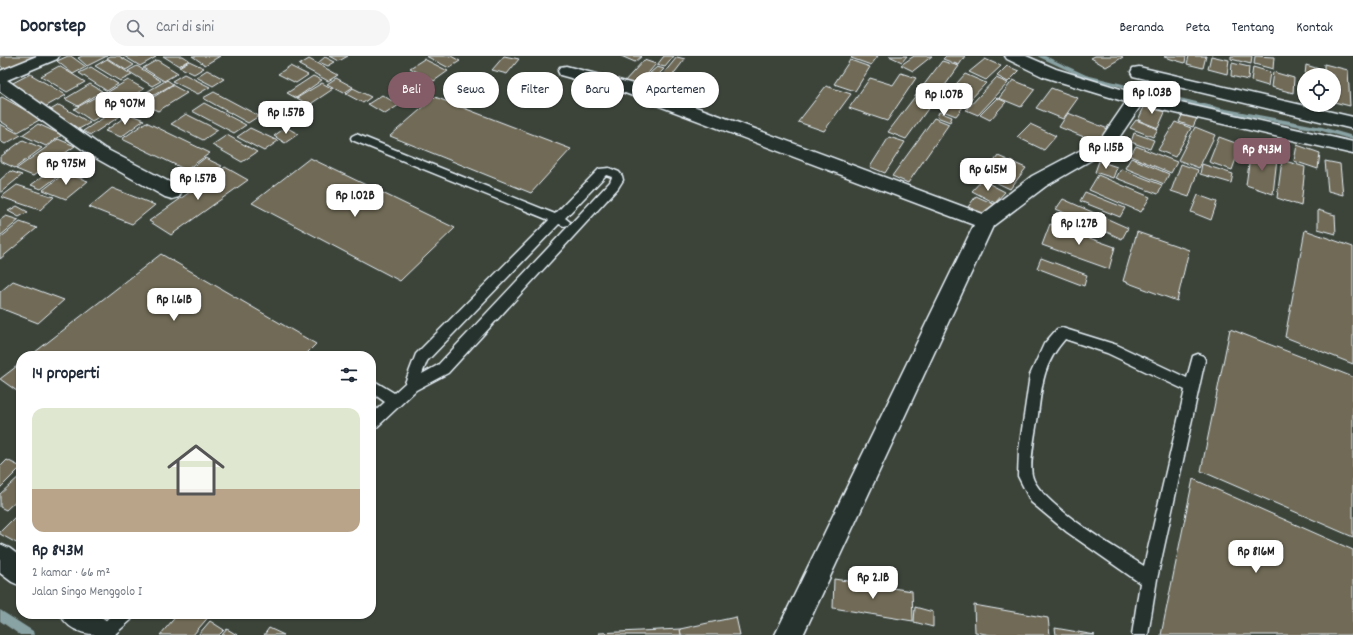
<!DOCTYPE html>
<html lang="id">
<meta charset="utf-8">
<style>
:root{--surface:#fff;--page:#f6f6f7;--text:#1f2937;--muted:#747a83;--line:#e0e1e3;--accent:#845c67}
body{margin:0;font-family:Dekko,sans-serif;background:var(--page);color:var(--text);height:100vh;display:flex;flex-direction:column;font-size:15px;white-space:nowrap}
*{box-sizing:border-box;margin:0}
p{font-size:13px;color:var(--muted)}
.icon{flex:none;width:22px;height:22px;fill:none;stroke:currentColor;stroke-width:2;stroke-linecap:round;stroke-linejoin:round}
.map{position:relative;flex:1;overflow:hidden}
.side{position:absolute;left:16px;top:295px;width:360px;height:268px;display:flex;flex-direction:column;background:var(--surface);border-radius:16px;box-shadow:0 1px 3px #0004}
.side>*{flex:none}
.guide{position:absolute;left:388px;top:16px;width:380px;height:36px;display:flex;gap:8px}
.buttons{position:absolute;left:1297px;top:12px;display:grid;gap:8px}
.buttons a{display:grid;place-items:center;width:44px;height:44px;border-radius:50%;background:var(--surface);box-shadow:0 1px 3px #0004;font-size:20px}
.price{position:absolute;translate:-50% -34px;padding:0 9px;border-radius:8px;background:#fff;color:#222;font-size:13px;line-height:26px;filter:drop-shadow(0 1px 2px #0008)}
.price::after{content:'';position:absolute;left:50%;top:24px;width:12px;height:9px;margin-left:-6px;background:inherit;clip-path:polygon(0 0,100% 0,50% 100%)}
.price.selected{background:var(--accent);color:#fff}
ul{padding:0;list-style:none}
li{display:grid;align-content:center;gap:8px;height:212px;padding:0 16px}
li+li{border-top:1px solid var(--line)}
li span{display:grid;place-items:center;height:124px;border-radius:12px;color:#555}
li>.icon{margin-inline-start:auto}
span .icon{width:72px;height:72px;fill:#fffc;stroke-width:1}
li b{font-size:17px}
h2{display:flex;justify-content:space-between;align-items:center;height:48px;padding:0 16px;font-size:17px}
.tag{padding:0 14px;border-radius:18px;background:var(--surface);box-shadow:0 1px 3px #0004;font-size:14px;line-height:36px}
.tag.selected{background:var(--accent);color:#fff}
header{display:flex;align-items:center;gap:24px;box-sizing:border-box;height:56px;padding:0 20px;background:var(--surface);border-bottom:1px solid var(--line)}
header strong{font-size:19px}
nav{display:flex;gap:22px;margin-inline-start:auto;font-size:14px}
.search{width:280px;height:36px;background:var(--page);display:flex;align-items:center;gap:10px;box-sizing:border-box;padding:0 14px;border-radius:22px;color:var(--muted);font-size:15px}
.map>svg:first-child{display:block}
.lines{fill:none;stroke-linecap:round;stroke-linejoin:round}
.stream{fill:#89a2a4;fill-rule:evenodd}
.building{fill:#6f6a57;stroke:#e8f1f8}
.service-casing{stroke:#e8f1f8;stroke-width:3}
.minor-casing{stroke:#e8f1f8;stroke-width:3}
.service{fill:#26332d;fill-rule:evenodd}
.minor{fill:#26332d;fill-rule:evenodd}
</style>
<header>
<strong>Doorstep</strong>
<div class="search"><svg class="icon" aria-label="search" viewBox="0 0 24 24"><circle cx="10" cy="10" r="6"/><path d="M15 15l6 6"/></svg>Cari di sini</div>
<nav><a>Beranda</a><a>Peta</a><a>Tentang</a><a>Kontak</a></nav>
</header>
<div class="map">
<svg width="1353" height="579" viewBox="0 0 1353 579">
<rect width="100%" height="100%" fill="#3c443a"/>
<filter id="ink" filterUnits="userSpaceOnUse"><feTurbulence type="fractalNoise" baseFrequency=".025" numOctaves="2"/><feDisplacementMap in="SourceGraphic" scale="8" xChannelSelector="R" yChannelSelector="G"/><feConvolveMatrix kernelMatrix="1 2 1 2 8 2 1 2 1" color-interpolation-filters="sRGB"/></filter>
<g filter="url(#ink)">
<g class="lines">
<!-- stream -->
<g class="stream">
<polygon points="1037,0 1045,0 1086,19 1221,52 1322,71 1353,80 1353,84 1322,75 1221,56 1082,21"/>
<polygon points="0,554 33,575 34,579 20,579 0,565"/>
</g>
</g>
<!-- building -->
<g class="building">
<polygon points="0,0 39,0 5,15 0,9"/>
<polygon points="68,0 71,0 86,11 73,18 57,5"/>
<polygon points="82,0 107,0 87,10 78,2"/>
<polygon points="110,0 119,0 134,9 126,14 107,2"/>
<polygon points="124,0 154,0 156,1 140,10"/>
<polygon points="163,0 183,0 189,4 179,10"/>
<polygon points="192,0 220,0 205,9"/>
<polygon points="330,0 348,0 339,5"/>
<polygon points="426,0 451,0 460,5 449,12"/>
<polygon points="504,0 519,3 507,18 492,14"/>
<polygon points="621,0 642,0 635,6"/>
<polygon points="664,0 674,0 665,11 657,9"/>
<polygon points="853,0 878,0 871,9 851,2"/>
<polygon points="889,0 907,0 902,6"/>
<polygon points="914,0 932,0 913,15 901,9"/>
<polygon points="946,0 965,0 959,9 943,3"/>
<polygon points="1095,0 1121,0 1123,1 1106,11 1091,2"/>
<polygon points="1165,0 1186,0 1185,7 1164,1"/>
<polygon points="1189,0 1206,0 1203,12 1187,8"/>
<polygon points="1211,0 1229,4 1227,18 1208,13"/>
<polygon points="1231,0 1252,0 1251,8 1231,3"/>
<polygon points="1255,0 1274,1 1273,13 1254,8"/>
<polygon points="325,1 335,6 328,10 319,6"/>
<polygon points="677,1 685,3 668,25 660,22"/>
<polygon points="107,3 132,19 120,25 95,10"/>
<polygon points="309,3 338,19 328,25 299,9"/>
<polygon points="424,3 448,15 434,25 410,12"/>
<polygon points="985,3 1001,10 986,24 969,16"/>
<polygon points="157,4 178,17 164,25 143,12"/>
<polygon points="644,4 656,8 636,31 623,27"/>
<polygon points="850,4 870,11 855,35 834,28"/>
<polygon points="189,5 204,12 194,18 179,11"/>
<polygon points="942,5 959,10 906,83 888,76"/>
<polygon points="1232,7 1249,11 1248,24 1231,20"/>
<polygon points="1324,8 1348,14 1350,50 1334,46 1334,19 1324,19"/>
<polygon points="1306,9 1319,13 1318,19 1305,19"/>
<polygon points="59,10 85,26 67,36 41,20"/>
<polygon points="137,10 161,25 152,30 128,15"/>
<polygon points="290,10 308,19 296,27 278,18"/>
<polygon points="1007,10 1019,15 1008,26 997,20"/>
<polygon points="91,11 118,28 107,35 79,17"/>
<polygon points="657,11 664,13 657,20 650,17"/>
<polygon points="1253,11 1270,16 1268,30 1251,25"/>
<polygon points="207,14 224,23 213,30 196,21"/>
<polygon points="1273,16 1294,22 1293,37 1271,31"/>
<polygon points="901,17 916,22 887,65 849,52 870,22 893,29"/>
<polygon points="30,18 66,39 43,52 7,30"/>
<polygon points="184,18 210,31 198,38 172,25"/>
<polygon points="965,18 986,27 969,45 949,36"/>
<polygon points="650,19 655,20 645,33 640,31"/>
<polygon points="313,20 322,24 296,42 287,37"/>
<polygon points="336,22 353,31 344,37 327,28"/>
<polygon points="996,22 1008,27 978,59 966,54"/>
<polygon points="128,24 144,33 124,45 108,36"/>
<polygon points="167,24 173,28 144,45 138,41"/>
<polygon points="657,24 666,27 658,39 649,36"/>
<polygon points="1013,24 1035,33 1021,51 999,42"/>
<polygon points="322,27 333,33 309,49 297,42"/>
<polygon points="90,28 102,35 78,50 65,43"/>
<polygon points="172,29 187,37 158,55 143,48"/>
<polygon points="826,30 851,38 824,75 798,66"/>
<polygon points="353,32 371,41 363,47 346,38"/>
<polygon points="1051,32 1078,42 1063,63 1036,52"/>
<polygon points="214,36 259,60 248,67 203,42"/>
<polygon points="101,38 119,49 92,65 74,53"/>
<polygon points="382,39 399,49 385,58 368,48"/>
<polygon points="2,41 41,63 18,76 0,65 0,42"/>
<polygon points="435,41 571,93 531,137 390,80"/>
<polygon points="997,42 1006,46 990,64 980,59"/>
<polygon points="948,45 963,51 956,60 940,54"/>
<polygon points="204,47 246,69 234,77 192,55"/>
<polygon points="1146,47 1166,54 1158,72 1138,64"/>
<polygon points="59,49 90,67 77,74 47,56"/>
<polygon points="117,53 125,57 91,79 83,75"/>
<polygon points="939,56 952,61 950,66 937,61"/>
<polygon points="1068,57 1108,73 1099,87 1059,71"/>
<polygon points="1183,57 1197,62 1193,71 1179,66"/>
<polygon points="129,58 144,64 121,81 105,75"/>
<polygon points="186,58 218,74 203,84 171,68"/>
<polygon points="934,62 949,68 908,127 892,120"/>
<polygon points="1136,64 1158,73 1153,81 1130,72"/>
<polygon points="146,66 210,97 186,114 122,83"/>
<polygon points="1175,66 1191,72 1175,101 1158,94"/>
<polygon points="0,68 21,79 5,88 0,85"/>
<polygon points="38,68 62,79 46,90 22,79"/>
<polygon points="1030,68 1056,80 1044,94 1017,81"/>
<polygon points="286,71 298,78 285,87 274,80"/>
<polygon points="1195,71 1215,79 1199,112 1178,104"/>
<polygon points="250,72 278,85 264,95 237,81"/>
<polygon points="1134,77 1154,84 1150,93 1131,86"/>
<polygon points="227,79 257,96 242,106 212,89"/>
<polygon points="889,81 905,86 885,117 870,111"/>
<polygon points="1219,81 1241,89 1232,114 1209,106"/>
<polygon points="58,83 75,90 33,120 16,113"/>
<polygon points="23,84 42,92 15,112 0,105 0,101"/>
<polygon points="1297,89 1320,97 1318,113 1294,105"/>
<polygon points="1136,90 1177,106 1171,117 1130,100"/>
<polygon points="1251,94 1277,102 1273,138 1246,129"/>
<polygon points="998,100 1026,112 1010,133 983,120"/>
<polygon points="205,102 222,110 205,123 188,115"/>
<polygon points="310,102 455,172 400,225 252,147"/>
<polygon points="1131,102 1169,118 1164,128 1125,112"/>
<polygon points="1282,104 1305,111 1301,150 1277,142"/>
<polygon points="1099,105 1117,111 1113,122 1095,116"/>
<polygon points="1325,105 1340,108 1343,139 1328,135"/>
<polygon points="59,108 69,112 41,133 31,129"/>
<polygon points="1181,108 1198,114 1189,141 1171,135"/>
<polygon points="1202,108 1233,118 1231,127 1200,118"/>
<polygon points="225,111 248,124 171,179 149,165"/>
<polygon points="1121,113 1162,129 1158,138 1116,122"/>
<polygon points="10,115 22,119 0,137 0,124"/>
<polygon points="65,117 88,125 66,143 43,134"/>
<polygon points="1098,119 1150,141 1141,156 1089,134"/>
<polygon points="982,124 1005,136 995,147 972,135"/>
<polygon points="17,129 54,141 40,154 1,141"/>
<polygon points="112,132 155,149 132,168 89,151"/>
<polygon points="1085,136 1125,152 1120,161 1080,145"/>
<polygon points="1198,139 1217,146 1211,164 1191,156"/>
<polygon points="976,140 996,149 988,160 968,151"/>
<polygon points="1063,143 1128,172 1122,183 1056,153"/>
<polygon points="17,150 28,156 19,161 8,155"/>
<polygon points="1318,154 1335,159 1336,178 1318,173"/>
<polygon points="6,160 19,164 0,180 0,164"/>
<polygon points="20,166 37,172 0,203 0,182"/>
<polygon points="1050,168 1115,191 1109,213 1042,189"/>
<polygon points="1305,174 1353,191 1353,308 1285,281"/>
<polygon points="1137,176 1189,194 1177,245 1123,225"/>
<polygon points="161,198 316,288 304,300 30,300"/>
<polygon points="1041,202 1087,219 1084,230 1037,212"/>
<polygon points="13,225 64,244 38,267 0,252 0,236"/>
<polygon points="1230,273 1353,321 1353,481 1201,415"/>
<polygon points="21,307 21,338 0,323"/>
<polygon points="7,404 21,411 0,432 0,411"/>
<polygon points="21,419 21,440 6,454 0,451 0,438"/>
<polygon points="1193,423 1353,494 1353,579 1161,579"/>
<polygon points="21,455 21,487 20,489 0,478 0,476"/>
<polygon points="834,523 912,535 913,565 833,552"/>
<polygon points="974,549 1048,562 1050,579 991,579 975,576"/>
<polygon points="915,551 933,556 933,571 914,566"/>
<polygon points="178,558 211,558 193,579 160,579"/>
<polygon points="736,561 740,579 681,579 680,573"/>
<polygon points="210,565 224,574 219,579 198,579"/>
<polygon points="269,572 284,579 264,579"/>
<polygon points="1055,572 1095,579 1056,579"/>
<polygon points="227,573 237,579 222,579"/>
<polygon points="680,573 681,579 599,579 599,577"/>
</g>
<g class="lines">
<!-- service casing -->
<g class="service-casing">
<g id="service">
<path d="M356 78 555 158 599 113 609 112 619 116 622 120 623 124 618 132 448 317 416 334 376 372 371 374V359L385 346 371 336V323L394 337 405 327 416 298 549 164 352 84 351 82 352 80ZM606 119 612 121 610 126 438 309 422 318 427 305 559 168 564 170 568 169 570 166 565 162Z"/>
<path d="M1062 272 1117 289 1187 322 1193 300 1198 298 1203 300 1205 304 1157 523 1148 579H1132L1140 527 1067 476 1031 446 1018 420 1019 394 1030 319 1044 288 1057 273ZM1065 283 1107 297 1185 334 1144 510C1119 494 1038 447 1032 419 1029 406 1036 373 1038 359 1042 328 1043 308 1065 283Z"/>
<polygon points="113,558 133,558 131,564 114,579 94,579 96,573"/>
</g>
</g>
<!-- minor casing -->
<g class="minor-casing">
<g id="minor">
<polygon points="37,0 59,0 57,3 7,24 104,92 179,131 181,136 179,141 172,143 165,141 92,100 0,35 0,15"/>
<polygon points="1005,0 1026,0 1056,13 1127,35 1353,86 1353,98 1141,49 1112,92 1046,130 993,170 803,579 775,579 974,169 625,37 560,19 558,15 560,11 566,10 637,29 983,158 1032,120 1100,84 1126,46 1044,21 1007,3"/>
<polygon points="1139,11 1353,61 1353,73 1133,20 1131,16 1133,12"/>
<polygon points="0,488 9,492 21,501 21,530 12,526 0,517"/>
<path d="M60 558C85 558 105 552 116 579 91 579 71 579 60 558Z"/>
</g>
</g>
<!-- service -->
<use href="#service" class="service"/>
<!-- minor -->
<use href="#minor" class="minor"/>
</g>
</g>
</svg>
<div class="buttons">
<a><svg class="icon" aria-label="locate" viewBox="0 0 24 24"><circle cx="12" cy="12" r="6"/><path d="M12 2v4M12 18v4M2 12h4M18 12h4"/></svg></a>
</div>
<b class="price" style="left:1152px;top:59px">Rp 1.03B</b>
<b class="price" style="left:944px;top:61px">Rp 1.07B</b>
<b class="price" style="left:125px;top:70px">Rp 907M</b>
<b class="price" style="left:286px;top:79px">Rp 1.57B</b>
<b class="price" style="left:1106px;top:114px">Rp 1.15B</b>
<b class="price selected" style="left:1262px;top:116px">Rp 843M</b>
<b class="price" style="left:66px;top:130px">Rp 975M</b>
<b class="price" style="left:988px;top:136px">Rp 615M</b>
<b class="price" style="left:198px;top:145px">Rp 1.57B</b>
<b class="price" style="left:355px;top:162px">Rp 1.02B</b>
<b class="price" style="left:1079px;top:190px">Rp 1.27B</b>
<b class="price" style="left:174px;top:266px">Rp 1.61B</b>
<b class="price" style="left:1256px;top:518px">Rp 816M</b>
<b class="price" style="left:873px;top:544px">Rp 2.1B</b>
<div class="guide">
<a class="tag selected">Beli</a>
<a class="tag">Sewa</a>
<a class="tag">Filter</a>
<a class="tag">Baru</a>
<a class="tag">Apartemen</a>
</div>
<section class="side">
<h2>14 properti<svg class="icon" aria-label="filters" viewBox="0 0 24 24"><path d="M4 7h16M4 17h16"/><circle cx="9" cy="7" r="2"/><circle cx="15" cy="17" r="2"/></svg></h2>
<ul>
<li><span style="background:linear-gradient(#dfe7d0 65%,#b9a48a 0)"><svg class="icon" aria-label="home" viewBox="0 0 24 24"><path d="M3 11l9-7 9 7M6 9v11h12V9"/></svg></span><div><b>Rp 843M</b><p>2 kamar · 66 m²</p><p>Jalan Singo Menggolo I</p></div></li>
</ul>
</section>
</div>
